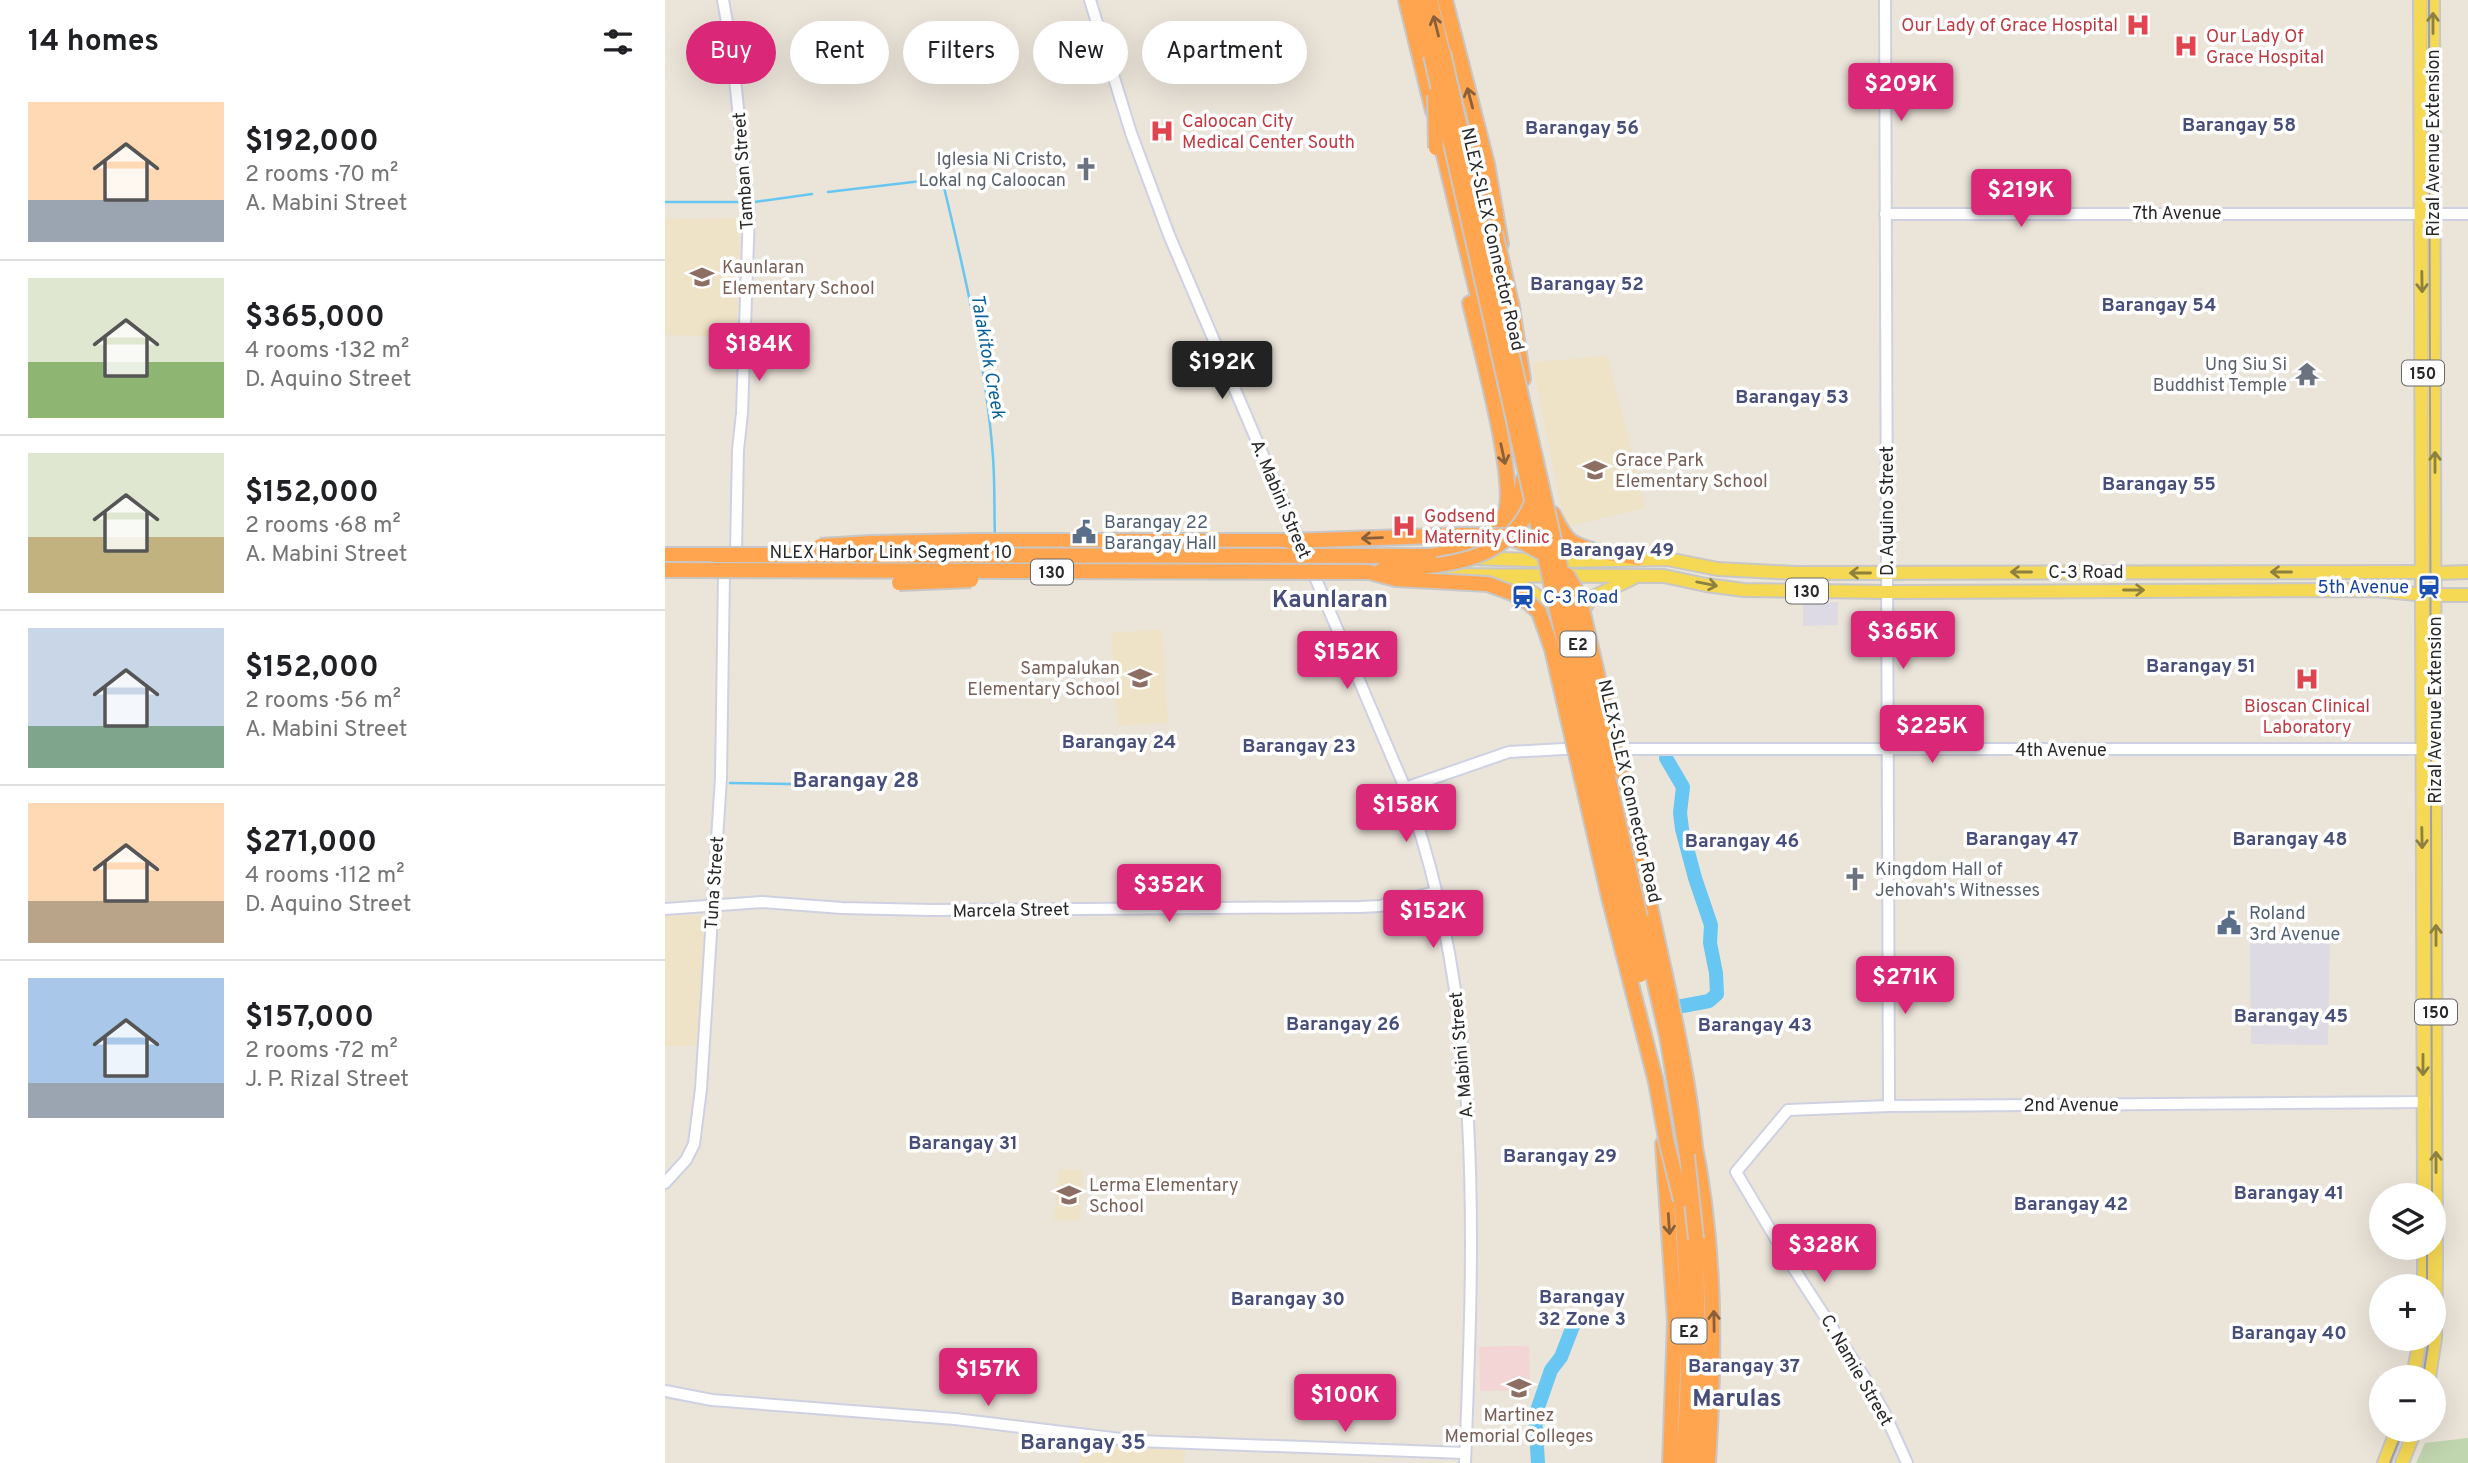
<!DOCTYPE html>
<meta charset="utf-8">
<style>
:root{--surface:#fff;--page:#f2f2f2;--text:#202124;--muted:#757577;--line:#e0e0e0;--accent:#db2777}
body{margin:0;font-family:Overpass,sans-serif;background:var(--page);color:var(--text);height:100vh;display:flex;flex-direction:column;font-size:26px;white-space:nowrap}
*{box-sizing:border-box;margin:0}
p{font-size:23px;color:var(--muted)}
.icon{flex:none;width:38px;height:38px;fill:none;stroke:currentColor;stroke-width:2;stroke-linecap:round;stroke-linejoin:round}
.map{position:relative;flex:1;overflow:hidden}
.side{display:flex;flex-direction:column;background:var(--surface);width:665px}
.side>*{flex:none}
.banner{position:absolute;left:21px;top:21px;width:665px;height:63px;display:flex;gap:14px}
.controls{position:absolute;left:1704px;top:1183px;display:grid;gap:14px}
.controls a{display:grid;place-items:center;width:77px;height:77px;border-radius:50%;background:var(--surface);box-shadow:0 7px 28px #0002;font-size:35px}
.price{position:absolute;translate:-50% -60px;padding:0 16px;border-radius:7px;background:var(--accent);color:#fff;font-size:23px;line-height:46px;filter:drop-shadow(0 2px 4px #0008)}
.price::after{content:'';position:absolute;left:50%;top:42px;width:21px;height:16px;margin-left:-10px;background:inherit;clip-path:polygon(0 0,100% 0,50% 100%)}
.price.active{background:#222;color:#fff}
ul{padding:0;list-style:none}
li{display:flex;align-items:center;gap:21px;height:175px;padding:0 28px}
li+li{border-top:2px solid var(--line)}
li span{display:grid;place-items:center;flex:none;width:196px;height:140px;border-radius:0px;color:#555}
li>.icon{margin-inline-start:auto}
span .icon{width:84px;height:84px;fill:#fffc;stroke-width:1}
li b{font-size:30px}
h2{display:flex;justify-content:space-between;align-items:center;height:84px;padding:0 28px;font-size:30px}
.tag{padding:0 24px;border-radius:32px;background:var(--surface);box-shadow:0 7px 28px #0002;font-size:24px;line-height:63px}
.tag.active{background:var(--accent);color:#fff}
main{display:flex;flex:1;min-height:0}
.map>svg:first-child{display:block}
.industrial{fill:#dddae3}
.education{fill:#eee3c7}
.medical{fill:#f3d5d5}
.cemetery{fill:#c0d6af}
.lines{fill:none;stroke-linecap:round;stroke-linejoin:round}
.stream{stroke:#67c6f2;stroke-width:2.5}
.river{stroke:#67c6f2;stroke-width:14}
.secondary-casing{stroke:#ced1e2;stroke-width:14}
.primary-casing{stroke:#c7c7c7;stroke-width:16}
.highway-casing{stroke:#c7c7c7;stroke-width:18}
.secondary{stroke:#fff;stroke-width:10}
.primary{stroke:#f5d854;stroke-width:12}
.highway{stroke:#ffa550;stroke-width:14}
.tram{stroke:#9c9eb3;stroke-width:2}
.highway-bridge-casing{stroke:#c7c7c7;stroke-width:18;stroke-linecap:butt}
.highway-bridge{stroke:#ffa550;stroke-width:14}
.oneway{stroke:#8e803e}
.oneway2{stroke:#89603a}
.labels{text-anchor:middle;stroke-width:7;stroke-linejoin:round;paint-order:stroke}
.shield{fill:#fff;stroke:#686868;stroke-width:2}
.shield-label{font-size:16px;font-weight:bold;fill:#282828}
.health-label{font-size:18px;fill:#be3a42;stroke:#fff;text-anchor:start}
.street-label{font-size:18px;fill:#282828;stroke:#fff}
.worship-label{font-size:18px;fill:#5b616d;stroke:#fff;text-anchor:end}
.education-label{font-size:18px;fill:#785e54;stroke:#fff;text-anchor:start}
.service-label{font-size:18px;fill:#4e5e75;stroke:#fff;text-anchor:start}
.transit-label{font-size:18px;fill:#164399;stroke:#fff;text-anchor:end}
.neighbourhood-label{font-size:19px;font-weight:bold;fill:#474e79;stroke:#fff}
.water-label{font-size:19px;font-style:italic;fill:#09619b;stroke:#fff}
.quarter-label{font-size:21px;font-weight:bold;fill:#474e79;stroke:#fff}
.district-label{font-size:24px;font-weight:bold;fill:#474e79;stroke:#fff}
</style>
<main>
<section class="side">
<h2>14 homes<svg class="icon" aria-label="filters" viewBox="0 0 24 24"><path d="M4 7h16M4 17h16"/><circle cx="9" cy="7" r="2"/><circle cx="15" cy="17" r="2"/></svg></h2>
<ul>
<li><span style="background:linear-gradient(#ffd9b3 70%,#9aa5b1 0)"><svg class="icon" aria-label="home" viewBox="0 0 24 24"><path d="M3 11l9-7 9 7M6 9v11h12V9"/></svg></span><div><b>$192,000</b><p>2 rooms · 70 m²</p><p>A. Mabini Street</p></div></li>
<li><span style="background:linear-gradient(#dfe7d0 60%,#8fb573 0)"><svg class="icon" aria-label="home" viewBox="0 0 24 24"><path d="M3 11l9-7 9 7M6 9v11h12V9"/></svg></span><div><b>$365,000</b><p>4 rooms · 132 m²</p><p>D. Aquino Street</p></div></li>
<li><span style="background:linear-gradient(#dfe7d0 60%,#c2b280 0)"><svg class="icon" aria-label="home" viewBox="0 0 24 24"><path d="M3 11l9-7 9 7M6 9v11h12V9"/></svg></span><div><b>$152,000</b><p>2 rooms · 68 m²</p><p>A. Mabini Street</p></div></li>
<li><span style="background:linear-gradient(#c9d6e8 70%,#7fa58c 0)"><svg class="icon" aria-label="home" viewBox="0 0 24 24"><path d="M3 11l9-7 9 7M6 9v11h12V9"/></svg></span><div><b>$152,000</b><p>2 rooms · 56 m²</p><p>A. Mabini Street</p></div></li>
<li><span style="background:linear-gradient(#ffd9b3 70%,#b9a48a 0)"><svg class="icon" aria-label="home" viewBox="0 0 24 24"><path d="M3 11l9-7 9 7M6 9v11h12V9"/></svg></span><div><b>$271,000</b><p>4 rooms · 112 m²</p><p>D. Aquino Street</p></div></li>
<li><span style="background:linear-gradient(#a9c7e8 75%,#9aa5b1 0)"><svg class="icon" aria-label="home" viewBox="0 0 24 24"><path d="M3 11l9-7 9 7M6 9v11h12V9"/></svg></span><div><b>$157,000</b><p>2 rooms · 72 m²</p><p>J. P. Rizal Street</p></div></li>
</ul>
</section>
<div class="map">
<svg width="1803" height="1463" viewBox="0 0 1803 1463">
<rect width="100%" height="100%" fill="#ebe4d9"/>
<!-- industrial -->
<g class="industrial">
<polygon points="1173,602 1173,625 1138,626 1138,603"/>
<polygon points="1585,931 1665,931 1663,1045 1586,1044"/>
</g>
<!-- education -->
<g class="education">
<polygon points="74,218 72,337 0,335 0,219"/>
<polygon points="942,356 962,432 980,508 900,527 867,362"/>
<polygon points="497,629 503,723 453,726 446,633"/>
<polygon points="0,915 40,916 36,1046 0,1046"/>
<polygon points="394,1169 418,1170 415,1221 389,1220"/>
<polygon points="431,1446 521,1449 519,1463 415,1463 415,1455 431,1455"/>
</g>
<!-- medical -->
<polygon class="medical" points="864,1346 865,1390 815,1391 814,1347"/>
<!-- cemetery -->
<polygon class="cemetery" points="1803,1438 1803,1463 1751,1463 1760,1443"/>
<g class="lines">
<!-- stream -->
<g class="stream">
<path d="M271 179H277C299 270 321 364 328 457 330 484 329 511 330 538"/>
<polyline points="163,192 265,180"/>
<polyline points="0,202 78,202"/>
<polyline points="89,202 147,194"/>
<polyline points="65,783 178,785"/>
</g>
<!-- river -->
<g class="river">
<polyline points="1001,758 1018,787 1015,813 1017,829 1030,878 1046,925 1045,943 1051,973 1052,994 1044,1001 1012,1007"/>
<polyline points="873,1463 870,1416 886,1370 896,1357 908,1326"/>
</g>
<!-- secondary casing -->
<g class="secondary-casing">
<g id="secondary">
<polyline points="58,0 67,51 84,212 77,413 73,450 71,552"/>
<path d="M425 0 466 133 504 235 740 788C819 1001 809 1239 800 1463"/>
<polyline points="1220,0 1224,1106"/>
<polyline points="1220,214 1803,214"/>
<polyline points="943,749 1763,749"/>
<polyline points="740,788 844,752 916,748"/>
<polyline points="0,909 97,902 177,908 266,910 695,907 715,906 770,892"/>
<polyline points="0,1183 21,1160 29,1144 36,1089 56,777 59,573"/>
<polyline points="0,1391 47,1400 290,1419 472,1441 800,1453"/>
<polyline points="1242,1463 1219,1412 1199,1377 1124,1261 1071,1172 1123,1110 1224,1106 1765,1102"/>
</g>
</g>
<!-- primary casing -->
<g class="primary-casing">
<g id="primary">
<polyline points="1755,0 1759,1195"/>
<polyline points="805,558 898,561 1002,559 1053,569 1131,573 1752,572"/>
<polyline points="1772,573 1803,572"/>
<polyline points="766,575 999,576 1041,585 1079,590 1222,592 1711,590 1751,594"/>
<path d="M838 580C865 586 878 598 891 622"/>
<polyline points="1772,595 1803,595"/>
<polyline points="916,614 926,598 968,578"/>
<polyline points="1759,1286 1759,1248"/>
<polyline points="1748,1377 1755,1339"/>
<polyline points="1764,1377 1770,1338 1771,1268 1768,0"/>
<polyline points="1719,1463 1732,1430"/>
<polyline points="1737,1463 1750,1430"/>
</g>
</g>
<!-- highway casing -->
<g class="highway-casing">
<g id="highway">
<polyline points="741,0 768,111"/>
<polyline points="752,0 766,55"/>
<polyline points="765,0 780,63"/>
<polyline points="780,0 822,164 836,244"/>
<polyline points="774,134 824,342"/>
<polyline points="804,143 820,194"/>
<polyline points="846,302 858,379"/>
<path d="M888 514C893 524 898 536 907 542 925 553 953 554 973 558"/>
<path d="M833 538C850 521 855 503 858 480"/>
<polyline points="206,543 310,541 623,541"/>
<polyline points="0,555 49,555"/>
<path d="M764 556C794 552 827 545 840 514 853 482 814 343 805 303"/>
<polyline points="954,769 988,920"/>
<path d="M1028 1137C1051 1245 1050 1354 1043 1463"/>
<polyline points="998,1144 1010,1321 1005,1463"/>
<path d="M1016 1200C1024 1287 1026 1375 1018 1463"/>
<polyline points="1030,1463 1034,1400 1031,1239"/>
</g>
</g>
<!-- secondary -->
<use href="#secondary" class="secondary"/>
<!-- primary -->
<use href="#primary" class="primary"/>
<!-- highway -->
<use href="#highway" class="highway"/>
<!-- tram -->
<g class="tram">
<polyline points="1764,0 1767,1195"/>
<polyline points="1762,1248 1762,1286"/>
<polyline points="1758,1377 1764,1339"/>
<polyline points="1725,1463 1738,1430"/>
</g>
<!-- highway-bridge casing -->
<g class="highway-bridge-casing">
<g id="highway-bridge">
<polyline points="778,53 1002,1036 1022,1156 1031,1239"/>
<polyline points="766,55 975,975"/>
<polyline points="770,95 771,148"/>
<polyline points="830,232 848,312"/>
<polyline points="623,541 800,535 839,536 859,543 883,556"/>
<polyline points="155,546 206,543"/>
<polyline points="49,555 764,556"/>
<polyline points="0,570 704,572 731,579 823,584 847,593 863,602 874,612 887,649 944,897 991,1082 1002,1144 1016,1200"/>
<path d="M717 570C777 565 843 566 868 500"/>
<polyline points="902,575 912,592 919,617 954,769"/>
<polyline points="234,583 306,580"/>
<path d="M988 920C1004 995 1023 1070 1030 1147"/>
</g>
</g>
<!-- highway-bridge -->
<use href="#highway-bridge" class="highway-bridge"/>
</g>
<!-- one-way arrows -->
<defs><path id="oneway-shaft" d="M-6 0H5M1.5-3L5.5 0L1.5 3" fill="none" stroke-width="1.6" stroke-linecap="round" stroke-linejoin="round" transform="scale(1.75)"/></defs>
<g class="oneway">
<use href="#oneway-shaft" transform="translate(1768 23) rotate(-90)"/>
<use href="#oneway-shaft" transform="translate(1757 282) rotate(89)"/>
<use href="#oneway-shaft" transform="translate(1770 462) rotate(-90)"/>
<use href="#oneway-shaft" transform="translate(1356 572) rotate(180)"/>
<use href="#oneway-shaft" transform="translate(1616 572) rotate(-180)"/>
<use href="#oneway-shaft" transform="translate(1195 573) rotate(180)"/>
<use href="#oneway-shaft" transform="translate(1042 584) rotate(11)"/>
<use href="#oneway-shaft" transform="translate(1469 590)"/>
<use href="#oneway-shaft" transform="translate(1757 838) rotate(89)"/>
<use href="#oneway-shaft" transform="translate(1771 935) rotate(-90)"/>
<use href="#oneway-shaft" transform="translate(1758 1065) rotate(90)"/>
<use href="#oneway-shaft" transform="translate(1771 1162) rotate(-90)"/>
</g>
<g class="oneway2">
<use href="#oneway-shaft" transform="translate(771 26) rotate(-104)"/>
<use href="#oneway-shaft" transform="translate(805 98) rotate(-105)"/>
<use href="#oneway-shaft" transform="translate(838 454) rotate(78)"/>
<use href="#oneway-shaft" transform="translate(707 538) rotate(178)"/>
<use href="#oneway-shaft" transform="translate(1004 1224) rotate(86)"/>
<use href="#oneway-shaft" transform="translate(1049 1321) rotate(-91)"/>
</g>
<!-- icons -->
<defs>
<g id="hospital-bare" transform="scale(1.89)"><path d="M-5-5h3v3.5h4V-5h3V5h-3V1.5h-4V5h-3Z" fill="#e0444e" stroke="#fff" stroke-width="2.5" paint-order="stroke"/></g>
<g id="church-bare" transform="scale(1.89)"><path d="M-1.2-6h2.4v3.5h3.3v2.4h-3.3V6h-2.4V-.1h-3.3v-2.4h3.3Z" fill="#6b7280" stroke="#fff" stroke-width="2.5" paint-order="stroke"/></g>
<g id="school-bare" transform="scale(1.89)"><path d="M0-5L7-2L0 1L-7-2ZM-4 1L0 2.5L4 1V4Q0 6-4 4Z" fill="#8d6e63" stroke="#fff" stroke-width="2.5" paint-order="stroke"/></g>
<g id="temple-bare" transform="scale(1.89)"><path d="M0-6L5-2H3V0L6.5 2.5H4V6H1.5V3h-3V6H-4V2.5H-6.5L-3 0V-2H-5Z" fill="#6b7280" stroke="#fff" stroke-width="2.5" paint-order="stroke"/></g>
<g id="civic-bare" transform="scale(1.89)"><path d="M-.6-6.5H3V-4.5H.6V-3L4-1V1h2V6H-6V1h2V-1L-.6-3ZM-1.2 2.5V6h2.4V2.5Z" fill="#5c6f8a" stroke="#fff" stroke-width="2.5" paint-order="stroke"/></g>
<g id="station-bare" transform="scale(1.89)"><path d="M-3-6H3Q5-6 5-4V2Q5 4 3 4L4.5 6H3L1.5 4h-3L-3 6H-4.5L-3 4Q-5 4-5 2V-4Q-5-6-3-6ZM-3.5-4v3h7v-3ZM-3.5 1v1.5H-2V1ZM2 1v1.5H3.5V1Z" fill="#1a4fb4" stroke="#fff" stroke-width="2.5" paint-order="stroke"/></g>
<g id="university-bare" transform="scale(1.89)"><path d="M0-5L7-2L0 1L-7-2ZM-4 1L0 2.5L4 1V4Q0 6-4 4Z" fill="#8d6e63" stroke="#fff" stroke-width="2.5" paint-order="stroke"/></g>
</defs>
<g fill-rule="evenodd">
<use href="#hospital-bare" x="1473" y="25"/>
<use href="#hospital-bare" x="1521" y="46"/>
<use href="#hospital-bare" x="497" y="131"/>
<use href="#church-bare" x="421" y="169"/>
<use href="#school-bare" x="37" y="277"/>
<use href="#temple-bare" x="1642" y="374"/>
<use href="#school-bare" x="930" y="470"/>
<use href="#hospital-bare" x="739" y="526"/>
<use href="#civic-bare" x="419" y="532"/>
<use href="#station-bare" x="1764" y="587"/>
<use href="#station-bare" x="858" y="597"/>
<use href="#school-bare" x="475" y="678"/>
<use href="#hospital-bare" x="1642" y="679"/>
<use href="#church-bare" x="1190" y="879"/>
<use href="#civic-bare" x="1564" y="923"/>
<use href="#school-bare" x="404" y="1195"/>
<use href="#university-bare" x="854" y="1388"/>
</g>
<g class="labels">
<!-- shield labels -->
<g class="shield">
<rect x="1737" y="360.5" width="42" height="25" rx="5"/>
<rect x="366" y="559.5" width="42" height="25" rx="5"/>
<rect x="1121" y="578.5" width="42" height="25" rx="5"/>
<rect x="895.5" y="631.5" width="35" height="25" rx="5"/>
<rect x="1750" y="999.5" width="42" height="25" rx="5"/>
<rect x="1006.5" y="1318.5" width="35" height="25" rx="5"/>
</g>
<g class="shield-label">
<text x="1758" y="379">150</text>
<text x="387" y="578">130</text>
<text x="1142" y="597">130</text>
<text x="913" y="650">E2</text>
<text x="1771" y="1018">150</text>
<text x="1024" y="1337">E2</text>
</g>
<!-- health labels -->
<g class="health-label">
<text x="1453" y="31" text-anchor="end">Our Lady of Grace Hospital</text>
<text x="1541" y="42">Our Lady Of<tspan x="1541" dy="21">Grace Hospital</tspan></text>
<text x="517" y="127">Caloocan City<tspan x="517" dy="21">Medical Center South</tspan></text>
<text x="759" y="522">Godsend<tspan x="759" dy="21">Maternity Clinic</tspan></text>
<text x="1642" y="712" text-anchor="middle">Bioscan Clinical<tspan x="1642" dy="21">Laboratory</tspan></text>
</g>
<!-- street labels -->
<g class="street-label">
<text transform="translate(1768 143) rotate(-90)" y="6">Rizal Avenue Extension</text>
<text transform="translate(78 171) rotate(-94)" y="6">Tamban Street</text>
<text x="1512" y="219">7th Avenue</text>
<text transform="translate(828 239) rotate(77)" y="6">NLEX-SLEX Connector Road</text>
<text transform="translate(616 499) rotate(67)" y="6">A. Mabini Street</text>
<text transform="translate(1222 511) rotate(-90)" y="6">D. Aquino Street</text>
<text x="226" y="558">NLEX Harbor Link Segment 10</text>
<text x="1421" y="578">C-3 Road</text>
<text transform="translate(1770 710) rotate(-90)" y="6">Rizal Avenue Extension</text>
<text x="1396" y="756">4th Avenue</text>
<text transform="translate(965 791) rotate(77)" y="6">NLEX-SLEX Connector Road</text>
<text transform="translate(49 883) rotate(-86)" y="6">Tuna Street</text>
<text transform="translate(346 910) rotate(-1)" y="6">Marcela Street</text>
<text transform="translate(796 1055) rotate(-95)" y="6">A. Mabini Street</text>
<text x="1406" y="1111">2nd Avenue</text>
<text transform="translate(1192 1370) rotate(60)" y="6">C. Namie Street</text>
</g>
<!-- worship labels -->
<g class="worship-label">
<text x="401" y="165">Iglesia Ni Cristo,<tspan x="401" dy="21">Lokal ng Caloocan</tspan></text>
<text x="1622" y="370">Ung Siu Si<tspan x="1622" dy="21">Buddhist Temple</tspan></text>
<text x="1210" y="875" text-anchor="start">Kingdom Hall of<tspan x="1210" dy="21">Jehovah's Witnesses</tspan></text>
</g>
<!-- education labels -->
<g class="education-label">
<text x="57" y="273">Kaunlaran<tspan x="57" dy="21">Elementary School</tspan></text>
<text x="950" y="466">Grace Park<tspan x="950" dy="21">Elementary School</tspan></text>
<text x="455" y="674" text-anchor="end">Sampalukan<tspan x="455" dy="21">Elementary School</tspan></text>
<text x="424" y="1191">Lerma Elementary<tspan x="424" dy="21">School</tspan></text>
<text x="854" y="1421" text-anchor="middle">Martinez<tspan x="854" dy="21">Memorial Colleges</tspan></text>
</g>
<!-- service labels -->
<g class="service-label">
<text x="439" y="528">Barangay 22<tspan x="439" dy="21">Barangay Hall</tspan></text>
<text x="1584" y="919">Roland<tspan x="1584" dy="21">3rd Avenue</tspan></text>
</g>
<!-- transit labels -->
<g class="transit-label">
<text x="1744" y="593">5th Avenue</text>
<text x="878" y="603" text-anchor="start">C-3 Road</text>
</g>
<!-- neighbourhood labels -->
<g class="neighbourhood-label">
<text x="1574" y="131">Barangay 58</text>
<text x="917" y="134">Barangay 56</text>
<text x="922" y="290">Barangay 52</text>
<text x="1494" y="311">Barangay 54</text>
<text x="1127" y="403">Barangay 53</text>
<text x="1494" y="490">Barangay 55</text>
<text x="952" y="556">Barangay 49</text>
<text x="1536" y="672">Barangay 51</text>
<text x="454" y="748">Barangay 24</text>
<text x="634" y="752">Barangay 23</text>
<text x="1357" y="845">Barangay 47</text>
<text x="1625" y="845">Barangay 48</text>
<text x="1077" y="847">Barangay 46</text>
<text x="1626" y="1022">Barangay 45</text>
<text x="678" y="1030">Barangay 26</text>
<text x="1090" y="1031">Barangay 43</text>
<text x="298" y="1149">Barangay 31</text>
<text x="895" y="1162">Barangay 29</text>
<text x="1624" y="1199">Barangay 41</text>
<text x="1406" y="1210">Barangay 42</text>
<text x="917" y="1303">Barangay<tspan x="917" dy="22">32 Zone 3</tspan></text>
<text x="623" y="1305">Barangay 30</text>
<text x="1624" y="1339">Barangay 40</text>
<text x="1079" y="1372">Barangay 37</text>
</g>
<!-- water labels -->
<g class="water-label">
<text transform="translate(324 356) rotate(80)" y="7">Talakitok Creek</text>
</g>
<!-- quarter labels -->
<g class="quarter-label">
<text x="191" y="787">Barangay 28</text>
<text x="418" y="1449">Barangay 35</text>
</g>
<!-- district labels -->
<g class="district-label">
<text x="665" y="607">Kaunlaran</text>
<text x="1072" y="1406">Marulas</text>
</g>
</g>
</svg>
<div class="controls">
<a><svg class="icon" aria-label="layers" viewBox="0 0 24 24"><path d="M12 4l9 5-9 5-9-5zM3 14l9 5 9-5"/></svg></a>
<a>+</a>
<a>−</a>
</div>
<b class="price" style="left:1236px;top:123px">$209K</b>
<b class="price" style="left:1356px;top:229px">$219K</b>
<b class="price" style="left:94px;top:383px">$184K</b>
<b class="price active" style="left:557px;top:401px">$192K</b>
<b class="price" style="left:1238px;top:671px">$365K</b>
<b class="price" style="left:682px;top:691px">$152K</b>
<b class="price" style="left:1267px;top:765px">$225K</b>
<b class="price" style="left:741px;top:844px">$158K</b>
<b class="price" style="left:504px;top:924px">$352K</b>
<b class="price" style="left:768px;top:950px">$152K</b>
<b class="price" style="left:1240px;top:1016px">$271K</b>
<b class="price" style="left:1159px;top:1284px">$328K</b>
<b class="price" style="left:323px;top:1408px">$157K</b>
<b class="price" style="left:680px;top:1434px">$100K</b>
<div class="banner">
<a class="tag active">Buy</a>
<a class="tag">Rent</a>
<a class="tag">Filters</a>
<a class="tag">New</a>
<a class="tag">Apartment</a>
</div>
</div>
</main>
